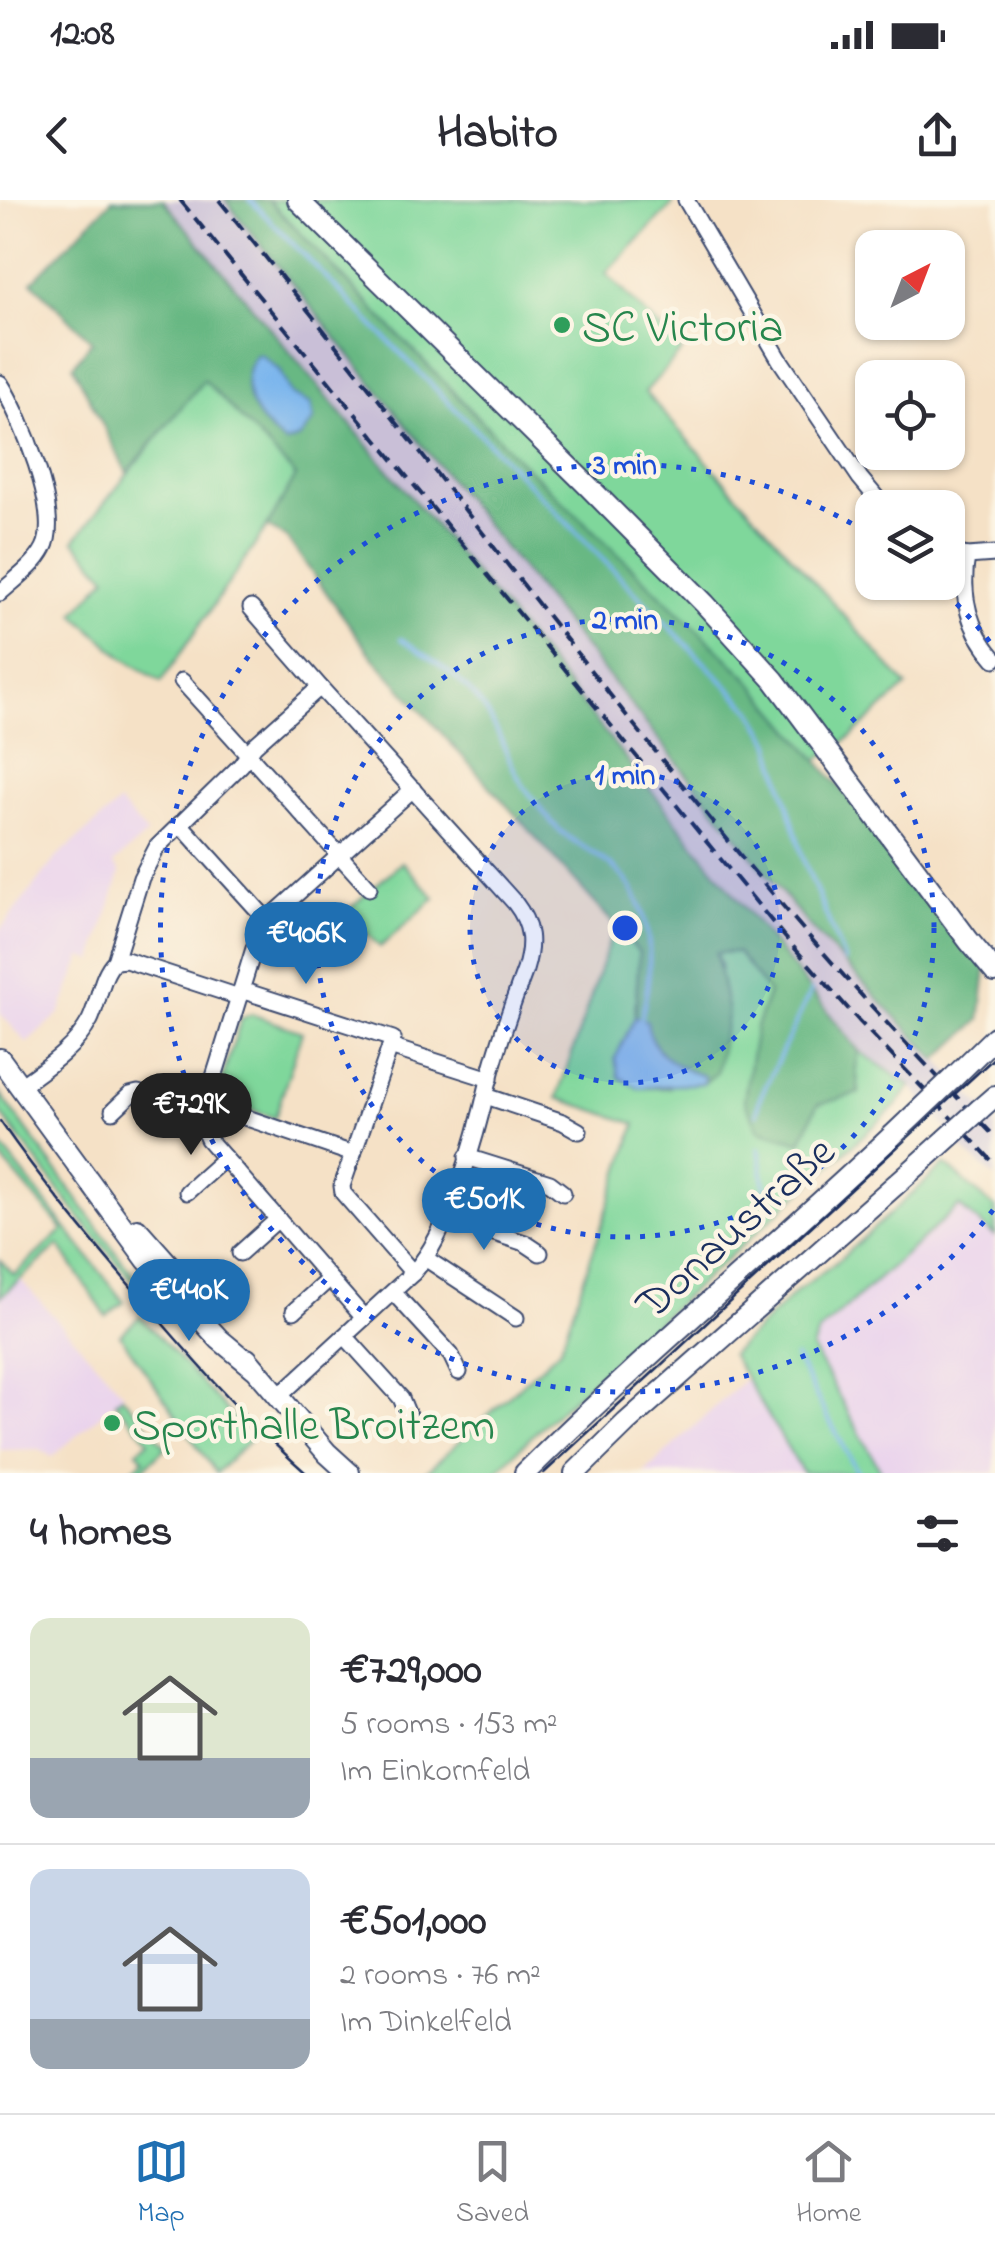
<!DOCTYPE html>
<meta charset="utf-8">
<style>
:root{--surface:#fff;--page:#f2f2f3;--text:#2b2b33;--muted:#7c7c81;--line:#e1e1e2;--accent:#1f6fb2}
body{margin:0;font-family:"Indie Flower",sans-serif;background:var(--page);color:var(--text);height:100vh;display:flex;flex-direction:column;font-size:38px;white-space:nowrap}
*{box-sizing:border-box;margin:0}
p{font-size:32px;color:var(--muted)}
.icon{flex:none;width:55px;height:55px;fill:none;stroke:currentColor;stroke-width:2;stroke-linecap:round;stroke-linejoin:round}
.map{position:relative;height:1273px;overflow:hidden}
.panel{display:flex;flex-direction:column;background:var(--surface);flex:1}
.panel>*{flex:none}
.needle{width:65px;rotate:42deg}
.fabs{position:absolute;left:855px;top:30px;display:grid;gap:20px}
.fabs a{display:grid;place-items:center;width:110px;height:110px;border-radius:20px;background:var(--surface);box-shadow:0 2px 8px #0004;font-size:50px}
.price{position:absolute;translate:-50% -85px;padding:0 22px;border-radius:35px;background:var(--accent);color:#fff;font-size:32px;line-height:65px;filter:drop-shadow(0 2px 5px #0008)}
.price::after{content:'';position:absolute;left:50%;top:60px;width:30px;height:22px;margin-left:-15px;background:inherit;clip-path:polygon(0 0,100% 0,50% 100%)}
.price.selected{background:#222;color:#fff}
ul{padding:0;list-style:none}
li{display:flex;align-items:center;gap:30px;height:250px;padding:0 30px}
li+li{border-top:2px solid var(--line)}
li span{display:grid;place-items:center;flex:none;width:280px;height:200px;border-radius:20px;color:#555}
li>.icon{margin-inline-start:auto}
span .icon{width:120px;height:120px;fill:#fffc;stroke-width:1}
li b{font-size:42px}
h2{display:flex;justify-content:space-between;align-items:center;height:120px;padding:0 30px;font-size:42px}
.status{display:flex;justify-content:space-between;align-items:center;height:70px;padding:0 50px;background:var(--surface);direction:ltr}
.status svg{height:28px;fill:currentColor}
header{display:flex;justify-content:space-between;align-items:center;height:130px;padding:0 30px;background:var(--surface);font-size:45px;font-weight:800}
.dock{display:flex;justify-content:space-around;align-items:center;height:140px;border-top:2px solid var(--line);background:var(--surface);font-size:28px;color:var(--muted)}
.dock a{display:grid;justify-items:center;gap:5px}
.dock .selected{color:var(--accent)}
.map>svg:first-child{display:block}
.built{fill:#e9d2ed}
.industrial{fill:#c9bfd7}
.green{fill:#7fd79b;stroke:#4d837c;stroke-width:2.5}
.forest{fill:#67b883;stroke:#417470;stroke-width:2.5}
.water{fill:#7cb6ed;stroke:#4c72a6;stroke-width:2.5}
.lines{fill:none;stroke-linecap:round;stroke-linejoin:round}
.stream{stroke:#7cb6ed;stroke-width:4}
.street-casing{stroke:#3c4a6e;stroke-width:19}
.secondary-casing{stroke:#3c4a6e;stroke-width:24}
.street{stroke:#fff;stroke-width:15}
.secondary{stroke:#fff;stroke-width:20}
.tram{stroke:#1b2f5e;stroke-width:2.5}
.rail{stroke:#1b2f5e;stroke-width:4;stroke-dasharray:15 8;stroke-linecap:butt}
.secondary-bridge-casing{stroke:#3c4a6e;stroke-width:24;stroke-linecap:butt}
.secondary-bridge{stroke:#fff;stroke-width:20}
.ring{fill:none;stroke:#1d4ed8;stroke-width:5;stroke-dasharray:5 10}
.leisure-dot{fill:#2e9e5b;stroke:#fcf5e5;stroke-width:4}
.labels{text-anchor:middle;stroke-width:9;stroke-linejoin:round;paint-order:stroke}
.leisure-label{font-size:45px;fill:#27864d;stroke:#fcf5e5;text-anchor:start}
.street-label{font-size:45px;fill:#1b2f5e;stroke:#fcf5e5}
.centre{fill:#1d4ed8;stroke:#fcf5e5;stroke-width:5}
.ring-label{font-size:30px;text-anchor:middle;font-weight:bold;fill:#1d4ed8;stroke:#fcf5e5;stroke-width:9;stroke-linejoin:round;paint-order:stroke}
</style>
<div class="status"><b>12:08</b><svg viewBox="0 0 49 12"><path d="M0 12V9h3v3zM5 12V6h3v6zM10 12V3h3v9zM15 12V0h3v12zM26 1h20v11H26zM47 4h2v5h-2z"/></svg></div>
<header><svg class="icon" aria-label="back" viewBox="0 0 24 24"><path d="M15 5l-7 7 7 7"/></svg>Habito<svg class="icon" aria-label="share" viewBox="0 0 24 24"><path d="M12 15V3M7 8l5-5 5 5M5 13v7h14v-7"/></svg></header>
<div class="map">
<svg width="995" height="1273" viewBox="0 0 995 1273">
<rect width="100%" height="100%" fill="#fcf5e5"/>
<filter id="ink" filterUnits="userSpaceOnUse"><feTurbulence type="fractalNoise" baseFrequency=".01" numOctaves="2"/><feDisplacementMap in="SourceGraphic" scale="20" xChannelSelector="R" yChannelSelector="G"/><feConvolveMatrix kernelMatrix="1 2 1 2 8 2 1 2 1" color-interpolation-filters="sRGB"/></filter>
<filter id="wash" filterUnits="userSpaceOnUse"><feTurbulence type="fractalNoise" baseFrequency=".0048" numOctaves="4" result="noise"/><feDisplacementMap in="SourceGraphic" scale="40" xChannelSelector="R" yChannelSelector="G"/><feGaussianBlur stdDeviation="2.25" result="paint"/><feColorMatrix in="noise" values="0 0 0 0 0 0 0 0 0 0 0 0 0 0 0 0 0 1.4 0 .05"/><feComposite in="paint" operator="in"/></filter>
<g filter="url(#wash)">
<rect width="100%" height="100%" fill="#f5e1c6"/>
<!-- built -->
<g class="built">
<polygon points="119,603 147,634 113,664 120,673 95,754 95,761 82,757 60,813 27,843 0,813 0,730 55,659"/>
<polygon points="960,1006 995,1036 995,1273 882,1273 811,1148 818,1133"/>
<polygon points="19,1078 124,1194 52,1257 40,1249 0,1250 0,1097"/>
<polygon points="745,1179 803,1273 644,1273"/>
</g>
<!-- industrial -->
<polygon class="industrial" points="163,0 225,0 808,725 995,920 995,977 967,953 911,886 859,851 551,465"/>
<!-- green -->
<g class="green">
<polygon points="268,0 671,0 673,4 606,73 682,151 645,192 907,486 852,536 817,560 748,478 522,263"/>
<polygon points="204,179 296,276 267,327 161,482 122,457 74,414 107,377 74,341"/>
<polygon points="402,662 435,698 380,747 346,712"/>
<polygon points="614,727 639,752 635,817 615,859 619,877 638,888 669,888 721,768 716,752 738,752 769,793 756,827 801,941 817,905 859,892 856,869 859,851 911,886 896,906 539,1229 495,1273 425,1273 560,1149 636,924 557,898"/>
<polygon points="251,814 302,832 275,918 216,898 241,819"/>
<polygon points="0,893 121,1059 141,1084 137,1086 83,1022 0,912"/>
<polygon points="0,944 124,1102 106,1116 59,1045 0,1097 0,1060 14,1075 63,1030 0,957"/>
<polygon points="945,964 995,1008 995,1036 959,1006 818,1133 812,1148 882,1273 803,1273 731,1154 797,1091 840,1059"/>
<polygon points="140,1116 252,1238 216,1273 120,1135"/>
<polygon points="122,1196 166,1247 139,1273 128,1273 144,1260 137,1251 149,1241 115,1202"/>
</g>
<!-- forest -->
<g class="forest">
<path d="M112 0H163L551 465 859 851 856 869 859 893 817 905 801 942 759 930 744 900 756 827 769 793 737 752 716 753 728 812 716 873 704 883C679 867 651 854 647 822L635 817 639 752 372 456 287 338 267 327 296 276 204 180 127 273 73 166 92 141 32 82Z"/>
<polygon points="225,0 268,0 522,263 748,478 987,762 980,820 937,860 808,725"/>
</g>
<!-- water -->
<g class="water">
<path d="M256 155H261L279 170 291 194 311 204 314 220 300 238 285 243C258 223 232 188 256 155Z"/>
<path d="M635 817 647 821C650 854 676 867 704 876V883L638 888 619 877 615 859Z"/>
</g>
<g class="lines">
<!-- stream -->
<g class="stream">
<polyline points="250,0 752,511 770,541 804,661 845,761"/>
<path d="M401 439C430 457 463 479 483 507 500 530 506 557 521 582 529 594 540 607 548 618 570 647 611 655 630 686 656 726 652 775 641 819"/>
<polyline points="757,914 759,900 811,791"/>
<polyline points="759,948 767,1001"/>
<polyline points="795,1157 858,1273"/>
</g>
</g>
</g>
<g filter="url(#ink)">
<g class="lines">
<!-- street casing -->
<g class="street-casing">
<g id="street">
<polyline points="686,0 780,160 860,278 885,308"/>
<path d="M0 183C20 214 62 313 44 348 35 366 14 380 0 393"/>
<polyline points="948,351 967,356 995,354"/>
<path d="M967 356C960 395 968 429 995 459"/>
<polyline points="251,408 320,487"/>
<polyline points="182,481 369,688"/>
<polyline points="180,624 267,720"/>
<polyline points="115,761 126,760 239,797 241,790 393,839 390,847 490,879"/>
<polyline points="390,847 342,986 343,993 413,1073"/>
<path d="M19 887C45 868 75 849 90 820 99 802 101 774 115 761L141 678 157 647 241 565 254 546 320 487 515 703C532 725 533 744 525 770 512 805 498 843 489 880 477 933 450 1034 413 1073L278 1197"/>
<polyline points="486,896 563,922 579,931"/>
<polyline points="206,904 353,954"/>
<polyline points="113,911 130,895 138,893 203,912"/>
<polyline points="467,957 550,983 563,993"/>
<polyline points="187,992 225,958"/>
<polyline points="445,1017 525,1043 540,1053"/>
<polyline points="240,1053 278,1019"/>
<polyline points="425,1058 516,1118"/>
<polyline points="393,1092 451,1155 459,1172"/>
<polyline points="294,1111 329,1079"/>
<polyline points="364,1118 208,939 200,922 261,726 413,589"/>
<polyline points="345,1136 401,1198 408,1215"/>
</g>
</g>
<!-- secondary casing -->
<g class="secondary-casing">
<g id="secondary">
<polyline points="298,0 586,284 705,404 774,480 969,741 995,772"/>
<polyline points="0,859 147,1060 219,1139 254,1168"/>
<polyline points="952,879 995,837"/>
<polyline points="980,909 995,896"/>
<polyline points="137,1029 201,1101"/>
<polyline points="247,1159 327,1253 349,1273"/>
<path d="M525 1273C643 1156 771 1050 892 936"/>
<polyline points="575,1273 626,1223 919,964"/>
</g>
</g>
<!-- street -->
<use href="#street" class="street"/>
<!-- secondary -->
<use href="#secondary" class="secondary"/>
<!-- tram -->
<g class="tram">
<path d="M0 921C42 982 90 1039 138 1095 191 1157 245 1219 306 1273"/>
<polyline points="544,1273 995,857"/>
</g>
<!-- rail -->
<g class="rail">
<polyline points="180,0 783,735 859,821 995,964"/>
<path d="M219 0C414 238 595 486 795 720 859 795 927 866 995 937"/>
</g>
<!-- secondary-bridge casing -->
<g class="secondary-bridge-casing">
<g id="secondary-bridge">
<polyline points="892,936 952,879"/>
<polyline points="919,964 980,909"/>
</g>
</g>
<!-- secondary-bridge -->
<use href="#secondary-bridge" class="secondary-bridge"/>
</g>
</g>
<!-- distance rings -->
<circle cx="625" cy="728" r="155" fill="#1d4ed8" fill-opacity=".12"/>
<g class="ring">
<circle cx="625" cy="728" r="155"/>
<circle cx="625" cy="728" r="309"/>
<path d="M993 1010A464 464 0 1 1 871 335M935 383A464 464 0 0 1 993 446"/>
</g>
<!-- markers -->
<g class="leisure-dot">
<circle cx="562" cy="125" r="10"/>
<circle cx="112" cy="1223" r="10"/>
</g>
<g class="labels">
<!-- leisure labels -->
<g class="leisure-label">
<text x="582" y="141">SC Victoria</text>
<text x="132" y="1239">Sporthalle Broitzem</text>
</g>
<!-- street labels -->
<g class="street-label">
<text transform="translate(734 1026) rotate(-42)" y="16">Donaustraße</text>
</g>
</g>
<circle cx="625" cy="728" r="15" class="centre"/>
<g class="ring-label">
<text x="625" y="274">3 min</text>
<text x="625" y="429">2 min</text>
<text x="625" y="584">1 min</text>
</g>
</svg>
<div class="fabs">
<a><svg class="needle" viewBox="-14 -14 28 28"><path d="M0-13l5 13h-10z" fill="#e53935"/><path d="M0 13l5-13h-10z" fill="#7c7c81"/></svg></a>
<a><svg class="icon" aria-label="locate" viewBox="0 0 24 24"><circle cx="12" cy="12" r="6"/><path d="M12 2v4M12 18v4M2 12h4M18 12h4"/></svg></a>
<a><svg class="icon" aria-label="layers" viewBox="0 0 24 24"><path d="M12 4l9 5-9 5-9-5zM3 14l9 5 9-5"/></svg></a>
</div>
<b class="price" style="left:306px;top:787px">€406K</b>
<b class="price selected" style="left:191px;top:958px">€729K</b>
<b class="price" style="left:484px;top:1053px">€501K</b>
<b class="price" style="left:189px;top:1144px">€440K</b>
</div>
<section class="panel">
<h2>4 homes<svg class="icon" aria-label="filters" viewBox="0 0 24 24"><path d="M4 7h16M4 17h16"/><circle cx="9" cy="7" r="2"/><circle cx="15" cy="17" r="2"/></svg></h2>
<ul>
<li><span style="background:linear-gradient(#dfe7d0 70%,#9aa5b1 0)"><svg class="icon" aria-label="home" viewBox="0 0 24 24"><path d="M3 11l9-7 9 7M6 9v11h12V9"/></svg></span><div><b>€729,000</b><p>5 rooms · 153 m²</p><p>Im Einkornfeld</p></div></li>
<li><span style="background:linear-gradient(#c9d6e8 75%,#9aa5b1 0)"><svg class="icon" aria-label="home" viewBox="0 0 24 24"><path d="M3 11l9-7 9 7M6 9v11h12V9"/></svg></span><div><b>€501,000</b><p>2 rooms · 76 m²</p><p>Im Dinkelfeld</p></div></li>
</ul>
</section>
<nav class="dock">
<a class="selected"><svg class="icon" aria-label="map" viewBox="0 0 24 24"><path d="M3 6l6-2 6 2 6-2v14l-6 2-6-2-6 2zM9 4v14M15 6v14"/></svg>Map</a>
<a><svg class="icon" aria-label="saved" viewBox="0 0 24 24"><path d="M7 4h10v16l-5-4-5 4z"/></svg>Saved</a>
<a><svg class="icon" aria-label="home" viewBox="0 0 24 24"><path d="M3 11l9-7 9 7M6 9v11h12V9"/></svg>Home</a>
</nav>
